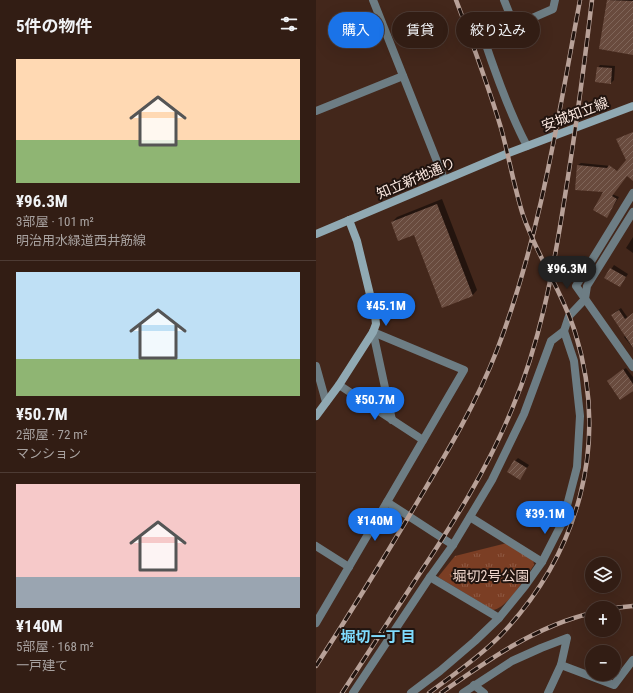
<!DOCTYPE html>
<html lang="ja">
<meta charset="utf-8">
<style>
:root{--surface:#321d14;--page:#3d2a22;--text:#f1f3f6;--muted:#a8a2a0;--line:#4d3b34;--accent:#1a73e8}
body{margin:0;font-family:"Roboto Condensed","Noto Sans JP",sans-serif;background:var(--page);color:var(--text);height:100vh;display:flex;flex-direction:column;font-size:15px;white-space:nowrap}
*{box-sizing:border-box;margin:0}
p{font-size:13px;color:var(--muted)}
.icon{flex:none;width:22px;height:22px;fill:none;stroke:currentColor;stroke-width:2;stroke-linecap:round;stroke-linejoin:round}
.map{position:relative;flex:1;overflow:hidden}
.drawer{display:flex;flex-direction:column;background:var(--surface);width:316px}
.drawer>*{flex:none}
.hud{position:absolute;left:12px;top:12px;width:245px;height:36px;display:flex;gap:8px}
.controls{position:absolute;left:269px;top:557px;display:grid;gap:8px}
.controls a{display:grid;place-items:center;width:36px;height:36px;border-radius:50%;background:var(--surface);box-shadow:0 4px 16px #0002,0 0 0 1px var(--line);font-size:20px}
.price{position:absolute;translate:-50% -34px;padding:0 9px;border-radius:14px;background:var(--accent);color:#fff;font-size:13px;line-height:26px;filter:drop-shadow(0 1px 2px #0008)}
.price::after{content:'';position:absolute;left:50%;top:24px;width:12px;height:9px;margin-left:-6px;background:inherit;clip-path:polygon(0 0,100% 0,50% 100%)}
.price.active{background:#222;color:#fff}
ul{padding:0;list-style:none}
li{display:grid;align-content:center;gap:8px;height:212px;padding:0 16px}
li+li{border-top:1px solid var(--line)}
li span{display:grid;place-items:center;height:124px;border-radius:0px;color:#555}
li>.icon{margin-inline-start:auto}
span .icon{width:72px;height:72px;fill:#fffc;stroke-width:1}
li b{font-size:17px}
h2{display:flex;justify-content:space-between;align-items:center;height:48px;padding:0 16px;font-size:17px}
.chip{padding:0 14px;border-radius:18px;background:var(--surface);box-shadow:0 4px 16px #0002,0 0 0 1px var(--line);font-size:14px;line-height:36px}
.chip.active{background:var(--accent);color:#fff}
main{display:flex;flex:1;min-height:0}
.map>svg:first-child{display:block}
.grass{fill:url(#grass-tufts)}
.shadow{fill:#0007}
.building{fill:url(#building-hatch)}
.lines{fill:none;stroke-linecap:round;stroke-linejoin:round}
.street{stroke:#6d7d84;stroke-width:8}
.secondary{stroke:#90a9b3;stroke-width:8}
.rail-casing{stroke:#b8a198;stroke-width:4.5}
.rail{stroke:#21140f;stroke-width:3;stroke-dasharray:9;stroke-linecap:butt}
.labels{text-anchor:middle;stroke-width:4;stroke-linejoin:round;paint-order:stroke}
.street-label{font-size:14px;fill:#fae7df;stroke:#21140f}
.park-label{font-size:14px;fill:#efd5cb;stroke:#21140f}
.neighbourhood-label{font-size:15px;font-weight:bold;fill:#7fdcfe;stroke:#21140f}
</style>
<main>
<section class="drawer">
<h2>5件の物件<svg class="icon" aria-label="filters" viewBox="0 0 24 24"><path d="M4 7h16M4 17h16"/><circle cx="9" cy="7" r="2"/><circle cx="15" cy="17" r="2"/></svg></h2>
<ul>
<li><span style="background:linear-gradient(#ffd9b3 65%,#8fb573 0)"><svg class="icon" aria-label="home" viewBox="0 0 24 24"><path d="M3 11l9-7 9 7M6 9v11h12V9"/></svg></span><div><b>¥96.3M</b><p>3部屋 · 101 m²</p><p>明治用水緑道西井筋線</p></div></li>
<li><span style="background:linear-gradient(#bfe0f5 70%,#8fb573 0)"><svg class="icon" aria-label="home" viewBox="0 0 24 24"><path d="M3 11l9-7 9 7M6 9v11h12V9"/></svg></span><div><b>¥50.7M</b><p>2部屋 · 72 m²</p><p>マンション</p></div></li>
<li><span style="background:linear-gradient(#f6c9c9 75%,#9aa5b1 0)"><svg class="icon" aria-label="home" viewBox="0 0 24 24"><path d="M3 11l9-7 9 7M6 9v11h12V9"/></svg></span><div><b>¥140M</b><p>5部屋 · 168 m²</p><p>一戸建て</p></div></li>
</ul>
</section>
<div class="map">
<svg width="317" height="693" viewBox="0 0 317 693">
<defs>
<pattern id="grass-tufts" width="24" height="20" patternUnits="userSpaceOnUse"><rect width="24" height="20" fill="#7b3e24"/><path d="M3 7l-1-3M5 7V3M7 7l1-3M15 17l-1-3M17 17v-4M19 17l1-3" fill="none" stroke="#8f5a43"/></pattern>
<pattern id="building-hatch" width="6" height="6" patternUnits="userSpaceOnUse"><rect width="6" height="6" fill="#694b3e"/><path d="M-1 1l2-2M0 6l6-6M5 7l2-2" fill="none" stroke="#7f6559"/></pattern>
</defs>
<rect width="100%" height="100%" fill="#43271b"/>
<!-- grass -->
<path class="grass" d="M191 543 217 559 218 565C209 577 192 608 177 610L122 577 139 556Z"/>
<!-- shadow -->
<g class="shadow">
<polygon points="292,0 317,0 317,54 284,49"/>
<polygon points="284,65 299,66 298,80 295,83 282,68"/>
<polygon points="265,163 295,166 283,188 262,165"/>
<polygon points="289,191 303,197 292,215"/>
<polygon points="126,199 161,290 156,296 98,234 76,222 81,217"/>
<polygon points="317,237 317,253 310,248"/>
<polygon points="298,265 312,274 304,286 290,277"/>
<polygon points="305,308 312,318 317,314 317,348 308,337 310,335 298,313"/>
<polygon points="310,368 317,377 317,390 295,378"/>
<polygon points="202,458 213,465 204,478 199,461"/>
</g>
<!-- building -->
<g class="building">
<polygon points="291,0 317,1 317,55 283,49"/>
<polygon points="281,67 296,68 295,84 279,82"/>
<polygon points="317,132 317,181 311,176 296,196 301,199 291,218 277,210 287,192 259,190 261,165 291,168 293,165 301,171 310,160 300,139"/>
<polygon points="121,204 157,296 126,308 98,235 82,241 75,222"/>
<polygon points="294,268 310,277 304,287 288,278"/>
<polygon points="303,310 309,319 317,313 317,348 295,315"/>
<polygon points="307,369 317,384 317,391 304,400 291,381"/>
<polygon points="198,460 211,468 204,480 191,472"/>
</g>
<g class="lines">
<!-- street -->
<g class="street">
<polyline points="57,0 128,179"/>
<polyline points="188,0 198,25"/>
<polyline points="0,111 87,76"/>
<path d="M211 146C193 112 180 75 168 39L237 9 239 0"/>
<polyline points="317,193 260,286 317,367"/>
<polyline points="57,332 148,370 71,502"/>
<polyline points="57,332 76,420"/>
<polyline points="0,366 10,402"/>
<polyline points="23,385 107,440"/>
<polyline points="154,517 226,562"/>
<polyline points="0,546 33,567"/>
<polyline points="114,577 183,618"/>
<polyline points="0,623 71,502 137,545"/>
<polyline points="158,685 168,693"/>
<polyline points="37,693 114,577 137,545 176,480 208,414 235,341 248,331 253,316 269,299 271,286 317,212"/>
<polyline points="95,693 124,671 159,641 183,618 209,586 226,562 247,521 261,467 264,416 258,361 248,331"/>
<polyline points="147,693 196,661 225,648 251,638 245,665 298,685 317,660"/>
<polyline points="232,693 245,665"/>
</g>
<!-- secondary -->
<g class="secondary">
<polyline points="0,234 190,154 317,106"/>
<polyline points="0,416 23,385 57,332 60,324 59,315 41,241 33,220"/>
</g>
<!-- rail casing -->
<g class="rail-casing">
<g id="rail">
<polyline points="298,608 317,606"/>
<path d="M0 666C33 615 65 563 96 511 127 459 159 407 181 350 224 238 242 118 264 0"/>
<path d="M26 693C51 655 75 617 100 579 136 525 171 470 196 409 224 343 237 272 248 202 259 135 268 67 276 0"/>
<path d="M113 693C137 675 162 658 183 637 263 554 294 444 259 332 246 291 221 256 207 215 198 187 193 157 185 128 172 85 156 42 140 0"/>
<path d="M125 693C172 660 220 626 276 613"/>
</g>
</g>
<!-- rail -->
<use href="#rail" class="rail"/>
</g>
<g class="labels">
<!-- street labels -->
<g class="street-label">
<text transform="translate(259 114) rotate(-21)" y="5">安城知立線</text>
<text transform="translate(100 178) rotate(-23)" y="5">知立新地通り</text>
</g>
<!-- park labels -->
<g class="park-label">
<text x="175" y="581">堀切2号公園</text>
</g>
<!-- neighbourhood labels -->
<g class="neighbourhood-label">
<text x="62" y="642">堀切一丁目</text>
</g>
</g>
</svg>
<div class="controls">
<a><svg class="icon" aria-label="layers" viewBox="0 0 24 24"><path d="M12 4l9 5-9 5-9-5zM3 14l9 5 9-5"/></svg></a>
<a>+</a>
<a>−</a>
</div>
<b class="price active" style="left:251px;top:290px">¥96.3M</b>
<b class="price" style="left:70px;top:327px">¥45.1M</b>
<b class="price" style="left:59px;top:421px">¥50.7M</b>
<b class="price" style="left:229px;top:535px">¥39.1M</b>
<b class="price" style="left:59px;top:542px">¥140M</b>
<div class="hud">
<a class="chip active">購入</a>
<a class="chip">賃貸</a>
<a class="chip">絞り込み</a>
</div>
</div>
</main>
